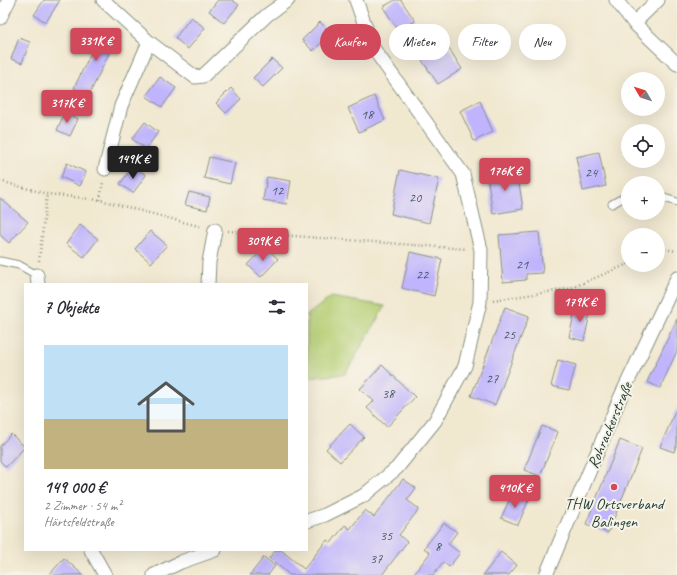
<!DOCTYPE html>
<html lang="de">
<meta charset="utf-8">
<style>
:root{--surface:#fff;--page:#f7f7f7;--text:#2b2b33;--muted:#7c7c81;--line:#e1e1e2;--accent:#d1495b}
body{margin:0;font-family:Caveat,sans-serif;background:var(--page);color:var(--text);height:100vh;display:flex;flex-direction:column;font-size:15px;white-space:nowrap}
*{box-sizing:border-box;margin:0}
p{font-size:13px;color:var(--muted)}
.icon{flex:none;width:22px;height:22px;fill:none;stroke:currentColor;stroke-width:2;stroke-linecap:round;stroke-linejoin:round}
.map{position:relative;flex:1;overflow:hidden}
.panel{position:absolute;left:24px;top:283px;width:284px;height:268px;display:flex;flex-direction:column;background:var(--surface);border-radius:0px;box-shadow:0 4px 16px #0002}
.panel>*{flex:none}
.guide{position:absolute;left:320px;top:24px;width:297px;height:36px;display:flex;gap:8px}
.needle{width:26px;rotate:309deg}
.buttons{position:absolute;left:621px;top:72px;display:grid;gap:8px}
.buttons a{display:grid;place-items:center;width:44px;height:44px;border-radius:50%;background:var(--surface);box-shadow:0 4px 16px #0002;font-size:20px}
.price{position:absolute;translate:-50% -34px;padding:0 9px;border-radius:4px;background:var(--accent);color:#fff;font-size:13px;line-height:26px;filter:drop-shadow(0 1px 2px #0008)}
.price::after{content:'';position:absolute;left:50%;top:24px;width:12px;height:9px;margin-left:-6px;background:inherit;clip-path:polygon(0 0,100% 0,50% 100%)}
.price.on{background:#222;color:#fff}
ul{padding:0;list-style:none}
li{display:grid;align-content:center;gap:8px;height:212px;padding:0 20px}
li+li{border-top:1px solid var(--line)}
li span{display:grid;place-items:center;height:124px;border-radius:0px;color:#555}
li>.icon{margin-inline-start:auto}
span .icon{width:72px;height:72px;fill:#fffc;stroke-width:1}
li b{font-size:17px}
h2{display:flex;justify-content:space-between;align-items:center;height:48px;padding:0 20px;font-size:17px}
.pill{padding:0 14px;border-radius:18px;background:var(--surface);box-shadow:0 4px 16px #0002;font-size:14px;line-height:36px}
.pill.on{background:var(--accent);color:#fff}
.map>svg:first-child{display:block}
.green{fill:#b5cf75;stroke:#6a8654}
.building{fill:#bfb4fd}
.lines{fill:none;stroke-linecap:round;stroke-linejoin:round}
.service-casing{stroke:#889282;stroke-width:9}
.minor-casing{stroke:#889282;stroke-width:15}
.path{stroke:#889282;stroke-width:2.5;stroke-dasharray:1 3;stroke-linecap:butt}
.service{stroke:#fff;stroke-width:7}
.minor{stroke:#fff;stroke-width:13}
.poi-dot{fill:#d1495b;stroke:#f7f3e8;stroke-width:1.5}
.labels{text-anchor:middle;stroke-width:4;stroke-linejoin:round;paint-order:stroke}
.number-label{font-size:14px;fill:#475b66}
.street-label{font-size:16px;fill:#1f3d34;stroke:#f7f3e8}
.poi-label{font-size:16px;fill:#1f3d34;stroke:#f7f3e8}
</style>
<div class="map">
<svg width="677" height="575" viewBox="0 0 677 575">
<rect width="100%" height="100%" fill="#f7f3e8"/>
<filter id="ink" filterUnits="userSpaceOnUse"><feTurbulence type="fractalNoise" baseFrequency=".025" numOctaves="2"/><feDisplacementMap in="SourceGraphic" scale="8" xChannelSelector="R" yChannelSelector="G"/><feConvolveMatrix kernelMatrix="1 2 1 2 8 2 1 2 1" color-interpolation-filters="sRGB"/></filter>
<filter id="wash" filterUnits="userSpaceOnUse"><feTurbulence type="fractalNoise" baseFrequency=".012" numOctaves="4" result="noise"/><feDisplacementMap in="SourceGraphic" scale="16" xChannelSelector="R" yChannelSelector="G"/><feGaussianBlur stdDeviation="0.9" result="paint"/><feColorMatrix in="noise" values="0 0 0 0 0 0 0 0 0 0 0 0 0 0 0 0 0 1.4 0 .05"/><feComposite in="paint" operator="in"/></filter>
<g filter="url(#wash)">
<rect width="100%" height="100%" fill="#f1e8d0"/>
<!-- green -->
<polygon class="green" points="331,297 385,306 345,374 307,378 307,315"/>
<g id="blocks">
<!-- building -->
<g class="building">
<polygon points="44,0 60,0 46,22 34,15"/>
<polygon points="218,0 232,0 239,5 224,23 209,11"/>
<polygon points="395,0 401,0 415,21 399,31 383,7"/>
<polygon points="191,17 205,28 188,49 175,38"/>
<polygon points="320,22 331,33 313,51 302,40"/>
<polygon points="102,30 117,37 89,95 74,88"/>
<polygon points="440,34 462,69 438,84 415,50"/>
<polygon points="19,38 30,42 22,63 11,59"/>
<polygon points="272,59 282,68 263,87 253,78"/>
<polygon points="160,77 176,88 162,107 146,96"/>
<polygon points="231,88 241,99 226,113 216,103"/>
<polygon points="374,96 385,120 359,132 348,108"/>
<polygon points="480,101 493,132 474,141 460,111"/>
<polygon points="65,112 78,119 70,136 57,130"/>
<polygon points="145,122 158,132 146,149 132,139"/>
<polygon points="599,152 606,186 583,191 576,157"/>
<polygon points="209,157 235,163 230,184 204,178"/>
<polygon points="67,163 86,172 80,186 61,177"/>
<polygon points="133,166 146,175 133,193 120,184"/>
<polygon points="400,170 439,179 429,223 391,214"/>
<polygon points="517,170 523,209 493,214 487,175"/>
<polygon points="267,177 291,181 287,204 263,200"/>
<polygon points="189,192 210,197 207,210 185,205"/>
<polygon points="0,198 28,222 9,243 0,235"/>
<polygon points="80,225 98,239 84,257 66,244"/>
<polygon points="150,231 167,245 151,263 135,249"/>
<polygon points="539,232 543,273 526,274 526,280 503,282 499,235"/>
<polygon points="265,247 278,259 261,277 248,265"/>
<polygon points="410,252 442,259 434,296 402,288"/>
<polygon points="576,306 591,309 584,341 569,337"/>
<polygon points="505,307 529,316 495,405 471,396"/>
<polygon points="677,319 677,351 660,388 647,382"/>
<polygon points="558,360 576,365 569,390 551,386"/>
<polygon points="382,365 415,397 387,427 367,408 374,401 360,389"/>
<polygon points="677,407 677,444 674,452 660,447"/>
<polygon points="350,424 364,437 340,462 326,449"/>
<polygon points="542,426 558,432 540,476 524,470"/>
<polygon points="11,434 25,447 6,467 0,461 0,446"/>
<polygon points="620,440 642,449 608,533 586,524"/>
<polygon points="403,479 416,488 407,500 419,509 399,535 407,542 382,575 290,575 269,558 276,550 281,550 304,569 327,540 331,543 345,525 350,529 365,510 374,517"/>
<polygon points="513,492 529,499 518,525 501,518"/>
<polygon points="444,523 457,532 448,544 460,553 449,567 443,562 433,575 413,575 430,553 424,548"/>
<polygon points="501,552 517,565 509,575 483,575"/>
<polygon points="264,557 275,566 268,575 250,575"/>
<polygon points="64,558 83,575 49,575"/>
</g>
</g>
</g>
<g filter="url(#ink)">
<use href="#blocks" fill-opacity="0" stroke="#889282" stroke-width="1"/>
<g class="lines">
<!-- service casing -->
<g class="service-casing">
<g id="service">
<polyline points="658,196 677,202"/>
<polyline points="612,204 628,195"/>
<polyline points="0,261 19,265 37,275"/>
</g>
</g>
<!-- minor casing -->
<g class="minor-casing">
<g id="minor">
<polyline points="103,0 149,42 195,77 203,76 267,15 288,0"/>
<polyline points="616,0 634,23 677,64"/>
<polyline points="0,18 9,0"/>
<polyline points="634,23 658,0"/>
<polyline points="105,169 121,106 149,42"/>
<polyline points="37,275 38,284"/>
<polyline points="208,284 209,262 215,230"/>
<polyline points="307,521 325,515 363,496 397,468 435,421 465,366 480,302 481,250 463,174 373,48 356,0"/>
<polyline points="91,550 105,575"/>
<polyline points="154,575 181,562 215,550"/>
<polyline points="546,575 620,398 677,278"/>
</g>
</g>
<!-- path -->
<g class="path">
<polyline points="0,181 47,194 100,200 202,227"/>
<polyline points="100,200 103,182"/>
<polyline points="228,231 467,249"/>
<polyline points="658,252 663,249 677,251"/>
<polyline points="39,261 47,194"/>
<polyline points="493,300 569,289 628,264"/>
</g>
<!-- service -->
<use href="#service" class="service"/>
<!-- minor -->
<use href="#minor" class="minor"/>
</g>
</g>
<!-- markers -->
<circle class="poi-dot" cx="614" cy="487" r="4"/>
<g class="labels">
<!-- number labels -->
<g class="number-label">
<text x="367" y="119">18</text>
<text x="591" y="177">24</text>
<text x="277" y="195">12</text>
<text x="415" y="202">20</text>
<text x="522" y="269">21</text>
<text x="422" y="279">22</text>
<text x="509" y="339">25</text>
<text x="492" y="383">27</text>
<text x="388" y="398">38</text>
<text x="386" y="540">35</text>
<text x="438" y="551">8</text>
<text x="376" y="563">37</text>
</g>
<!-- street labels -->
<g class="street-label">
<text transform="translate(609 425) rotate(-67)" y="6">Rohrackerstraße</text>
</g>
<!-- poi labels -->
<g class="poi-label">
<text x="614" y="509">THW Ortsverband<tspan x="614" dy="18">Balingen</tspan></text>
</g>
</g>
</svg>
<div class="buttons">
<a><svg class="needle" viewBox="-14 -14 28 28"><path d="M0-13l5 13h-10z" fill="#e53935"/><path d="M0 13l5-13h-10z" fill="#7c7c81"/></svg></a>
<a><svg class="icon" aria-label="locate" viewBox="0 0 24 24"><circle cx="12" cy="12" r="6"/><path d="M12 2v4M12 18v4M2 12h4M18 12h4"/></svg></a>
<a>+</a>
<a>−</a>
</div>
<b class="price" style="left:96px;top:62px">331K €</b>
<b class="price" style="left:67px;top:124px">317K €</b>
<b class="price on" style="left:133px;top:180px">149K €</b>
<b class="price" style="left:505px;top:192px">176K €</b>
<b class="price" style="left:263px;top:262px">309K €</b>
<b class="price" style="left:580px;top:323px">179K €</b>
<b class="price" style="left:515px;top:509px">410K €</b>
<div class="guide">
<a class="pill on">Kaufen</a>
<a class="pill">Mieten</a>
<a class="pill">Filter</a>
<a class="pill">Neu</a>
</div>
<section class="panel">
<h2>7 Objekte<svg class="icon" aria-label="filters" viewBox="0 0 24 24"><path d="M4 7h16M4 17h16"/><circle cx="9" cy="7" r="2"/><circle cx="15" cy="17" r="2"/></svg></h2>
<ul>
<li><span style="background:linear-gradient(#bfe0f5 60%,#c2b280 0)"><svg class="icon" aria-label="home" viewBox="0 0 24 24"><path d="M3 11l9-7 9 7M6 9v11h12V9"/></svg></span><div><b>149 000 €</b><p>2 Zimmer · 54 m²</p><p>Härtsfeldstraße</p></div></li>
</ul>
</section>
</div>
